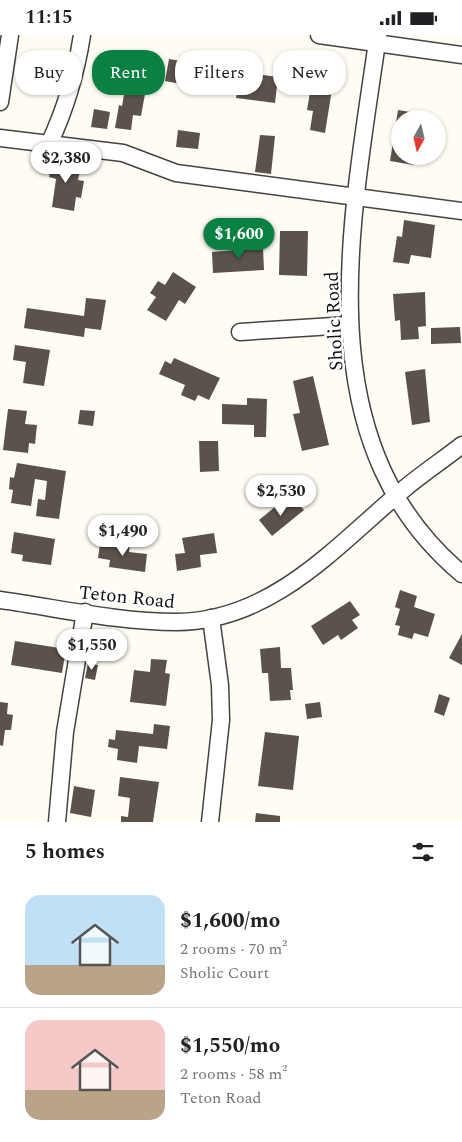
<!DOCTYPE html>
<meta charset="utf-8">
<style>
:root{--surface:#fff;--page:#f2f2f2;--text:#202124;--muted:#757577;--line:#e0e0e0;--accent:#0b8043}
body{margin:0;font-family:Spectral,serif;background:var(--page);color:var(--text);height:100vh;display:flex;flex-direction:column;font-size:19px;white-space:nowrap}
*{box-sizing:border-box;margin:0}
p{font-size:16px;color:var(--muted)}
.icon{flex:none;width:28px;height:28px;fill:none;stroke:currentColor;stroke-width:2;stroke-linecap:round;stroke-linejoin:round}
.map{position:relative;height:787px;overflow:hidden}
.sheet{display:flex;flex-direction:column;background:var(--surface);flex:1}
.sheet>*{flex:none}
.guide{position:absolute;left:15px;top:15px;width:432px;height:45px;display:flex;gap:10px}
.needle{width:32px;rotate:188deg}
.controls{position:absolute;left:391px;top:75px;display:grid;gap:10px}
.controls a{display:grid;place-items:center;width:55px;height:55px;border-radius:50%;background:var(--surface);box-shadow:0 1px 4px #0004;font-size:25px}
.price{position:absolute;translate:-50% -42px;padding:0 11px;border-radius:18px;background:#fff;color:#222;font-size:16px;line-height:32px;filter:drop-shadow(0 1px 2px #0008)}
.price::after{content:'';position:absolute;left:50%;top:30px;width:15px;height:11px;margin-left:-8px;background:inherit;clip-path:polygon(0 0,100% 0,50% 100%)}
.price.current{background:var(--accent);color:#fff}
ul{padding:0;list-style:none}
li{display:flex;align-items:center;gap:15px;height:125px;padding:0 25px}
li+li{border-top:1px solid var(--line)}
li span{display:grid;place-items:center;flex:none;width:140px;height:100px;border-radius:15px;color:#555}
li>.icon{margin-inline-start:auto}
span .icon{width:60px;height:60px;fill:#fffc;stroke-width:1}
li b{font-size:21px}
h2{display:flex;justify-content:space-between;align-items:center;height:60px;padding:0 25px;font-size:21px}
.tag{padding:0 18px;border-radius:20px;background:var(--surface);box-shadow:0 1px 4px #0004;font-size:18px;line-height:45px}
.tag.current{background:var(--accent);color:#fff}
.status{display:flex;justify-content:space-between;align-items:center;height:35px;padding:0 25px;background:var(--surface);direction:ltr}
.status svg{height:14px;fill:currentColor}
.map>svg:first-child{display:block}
.building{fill:#5a524b}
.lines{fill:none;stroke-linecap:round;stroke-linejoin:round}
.minor-casing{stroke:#434343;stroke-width:19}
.minor{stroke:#fff;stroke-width:16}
.labels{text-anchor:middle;stroke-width:5;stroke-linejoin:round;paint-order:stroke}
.street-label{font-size:19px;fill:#101010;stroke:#fff}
</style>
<div class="status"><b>11:15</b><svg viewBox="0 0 49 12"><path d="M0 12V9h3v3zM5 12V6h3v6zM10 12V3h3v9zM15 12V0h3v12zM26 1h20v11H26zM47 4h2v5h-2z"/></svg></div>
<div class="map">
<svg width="462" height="787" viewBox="0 0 462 787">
<rect width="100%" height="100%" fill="#fffdf3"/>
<!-- building -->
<g class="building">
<polygon points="126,20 144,22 138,58 145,59 141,81 133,80 131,95 115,93 119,70 122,71 127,42 123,41"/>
<polygon points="169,24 212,31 208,54 165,46"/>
<polygon points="226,35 278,42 275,68 236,63 237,58 223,56"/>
<polygon points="312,45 333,48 325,98 310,95 313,76 307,75"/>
<polygon points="94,74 110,77 107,94 91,92"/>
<polygon points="398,75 422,79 421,84 400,84 400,121 416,121 414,130 390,126"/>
<polygon points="178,95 200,98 198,114 176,112"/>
<polygon points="260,100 275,101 271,139 255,137"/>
<polygon points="52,124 81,129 78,145 84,146 81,163 76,162 74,176 52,172 56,144 49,142"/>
<polygon points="404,185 435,190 431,223 411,220 409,229 393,227 397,201 402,202"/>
<polygon points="280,196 308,196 307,241 279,240"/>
<polygon points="250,208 251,213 263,213 264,235 213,238 212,217 236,215 236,209"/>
<polygon points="173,237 196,252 185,269 179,265 166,286 147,275 156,262 150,258 158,246 165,250"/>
<polygon points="425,257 426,291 418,292 419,304 401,305 400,285 395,286 393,259"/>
<polygon points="86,263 106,265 101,295 85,293 84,302 24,293 27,273 84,281"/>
<polygon points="460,292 461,308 431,309 431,293"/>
<polygon points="15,310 50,315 44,351 23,348 26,327 13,325"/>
<polygon points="174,323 220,343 209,365 198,360 195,366 181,360 185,350 159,339 165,326 171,329"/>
<polygon points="425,334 430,387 412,390 405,337"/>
<polygon points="313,341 329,410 302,416 293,379 300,378 293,346"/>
<polygon points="247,363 267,364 266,402 254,402 254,390 222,389 222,369 247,370"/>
<polygon points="8,374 27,376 25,389 37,390 35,409 29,408 28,418 3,415"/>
<polygon points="80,375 95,376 93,391 78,389"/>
<polygon points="199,406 218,406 219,436 200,437"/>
<polygon points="17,428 66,436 59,484 36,481 38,464 45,465 47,446 35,444 31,471 11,468 13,455 9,454 10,442 14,443"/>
<polygon points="295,465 304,475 272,501 259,485 281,467 285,472"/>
<polygon points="14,497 55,504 51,530 22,526 23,520 11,518"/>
<polygon points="214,498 217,518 200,520 201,532 177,536 175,519 185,518 182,503"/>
<polygon points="113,506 130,509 129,517 147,519 145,537 109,532 110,525 98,523 100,509 113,511"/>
<polygon points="400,555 417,561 414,572 435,579 428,602 414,598 412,604 398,600 400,591 395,590 400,574 395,572"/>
<polygon points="350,566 360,580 352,585 358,593 341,605 338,600 323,610 311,591"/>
<polygon points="462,599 462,630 449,623"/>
<polygon points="15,606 66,614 62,638 11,630"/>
<polygon points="280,612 281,633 291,633 293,655 290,655 291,665 270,666 268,638 262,638 260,614"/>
<polygon points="151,624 167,625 165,638 170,639 166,671 130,667 134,635 150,637"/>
<polygon points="88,628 98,630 95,645 85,643"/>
<polygon points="439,659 450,663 444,681 434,677"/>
<polygon points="0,667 8,668 7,679 13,680 11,695 5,695 3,711 0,710"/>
<polygon points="320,667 322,682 307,684 305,669"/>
<polygon points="154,689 170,691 167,714 139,711 137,728 117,725 118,714 108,712 109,704 115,705 116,695 153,699"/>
<polygon points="265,697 299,701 293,755 258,751"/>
<polygon points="120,742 159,747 153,787 121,787 121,781 128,782 130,763 118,761"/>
<polygon points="74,751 95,755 91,782 70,778"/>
<polygon points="256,778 280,781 280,787 255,787"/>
</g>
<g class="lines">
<!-- minor casing -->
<g class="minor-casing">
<g id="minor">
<polyline points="319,0 462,20"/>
<path d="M378 0C353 181 301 404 462 539"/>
<polyline points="0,67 10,0"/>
<polyline points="0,103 123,118 176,138 462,176"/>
<path d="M49 109C66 73 76 39 82 0"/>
<polyline points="240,297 349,290"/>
<path d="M0 565C58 573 118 587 177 587 273 586 337 510 404 454 423 438 443 425 462 410"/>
<polyline points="57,787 65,697 85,577"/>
<polyline points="210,787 221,685 220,650 211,583"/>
</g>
</g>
<!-- minor -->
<use href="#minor" class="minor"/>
</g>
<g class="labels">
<!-- street labels -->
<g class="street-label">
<text transform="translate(333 286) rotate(-93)" y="7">Sholic Road</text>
<text transform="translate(127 561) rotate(6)" y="7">Teton Road</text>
</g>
</g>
</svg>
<div class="controls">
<a><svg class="needle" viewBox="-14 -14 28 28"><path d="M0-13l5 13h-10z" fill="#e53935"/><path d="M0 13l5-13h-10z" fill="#757577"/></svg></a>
</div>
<b class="price" style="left:66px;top:149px">$2,380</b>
<b class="price current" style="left:239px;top:225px">$1,600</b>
<b class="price" style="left:281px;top:482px">$2,530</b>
<b class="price" style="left:123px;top:522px">$1,490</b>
<b class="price" style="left:92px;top:636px">$1,550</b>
<div class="guide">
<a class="tag">Buy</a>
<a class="tag current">Rent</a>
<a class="tag">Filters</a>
<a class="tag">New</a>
</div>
</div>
<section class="sheet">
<h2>5 homes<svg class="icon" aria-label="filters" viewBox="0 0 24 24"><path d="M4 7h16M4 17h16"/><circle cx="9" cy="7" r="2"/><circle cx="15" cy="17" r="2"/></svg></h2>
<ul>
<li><span style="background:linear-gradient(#bfe0f5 70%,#b9a48a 0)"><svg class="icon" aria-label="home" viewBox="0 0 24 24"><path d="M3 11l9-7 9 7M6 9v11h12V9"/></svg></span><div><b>$1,600/mo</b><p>2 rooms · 70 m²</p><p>Sholic Court</p></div></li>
<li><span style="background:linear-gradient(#f6c9c9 70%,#b9a48a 0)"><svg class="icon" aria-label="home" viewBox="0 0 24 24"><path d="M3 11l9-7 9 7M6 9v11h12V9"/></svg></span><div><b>$1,550/mo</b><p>2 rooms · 58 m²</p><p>Teton Road</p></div></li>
</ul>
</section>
